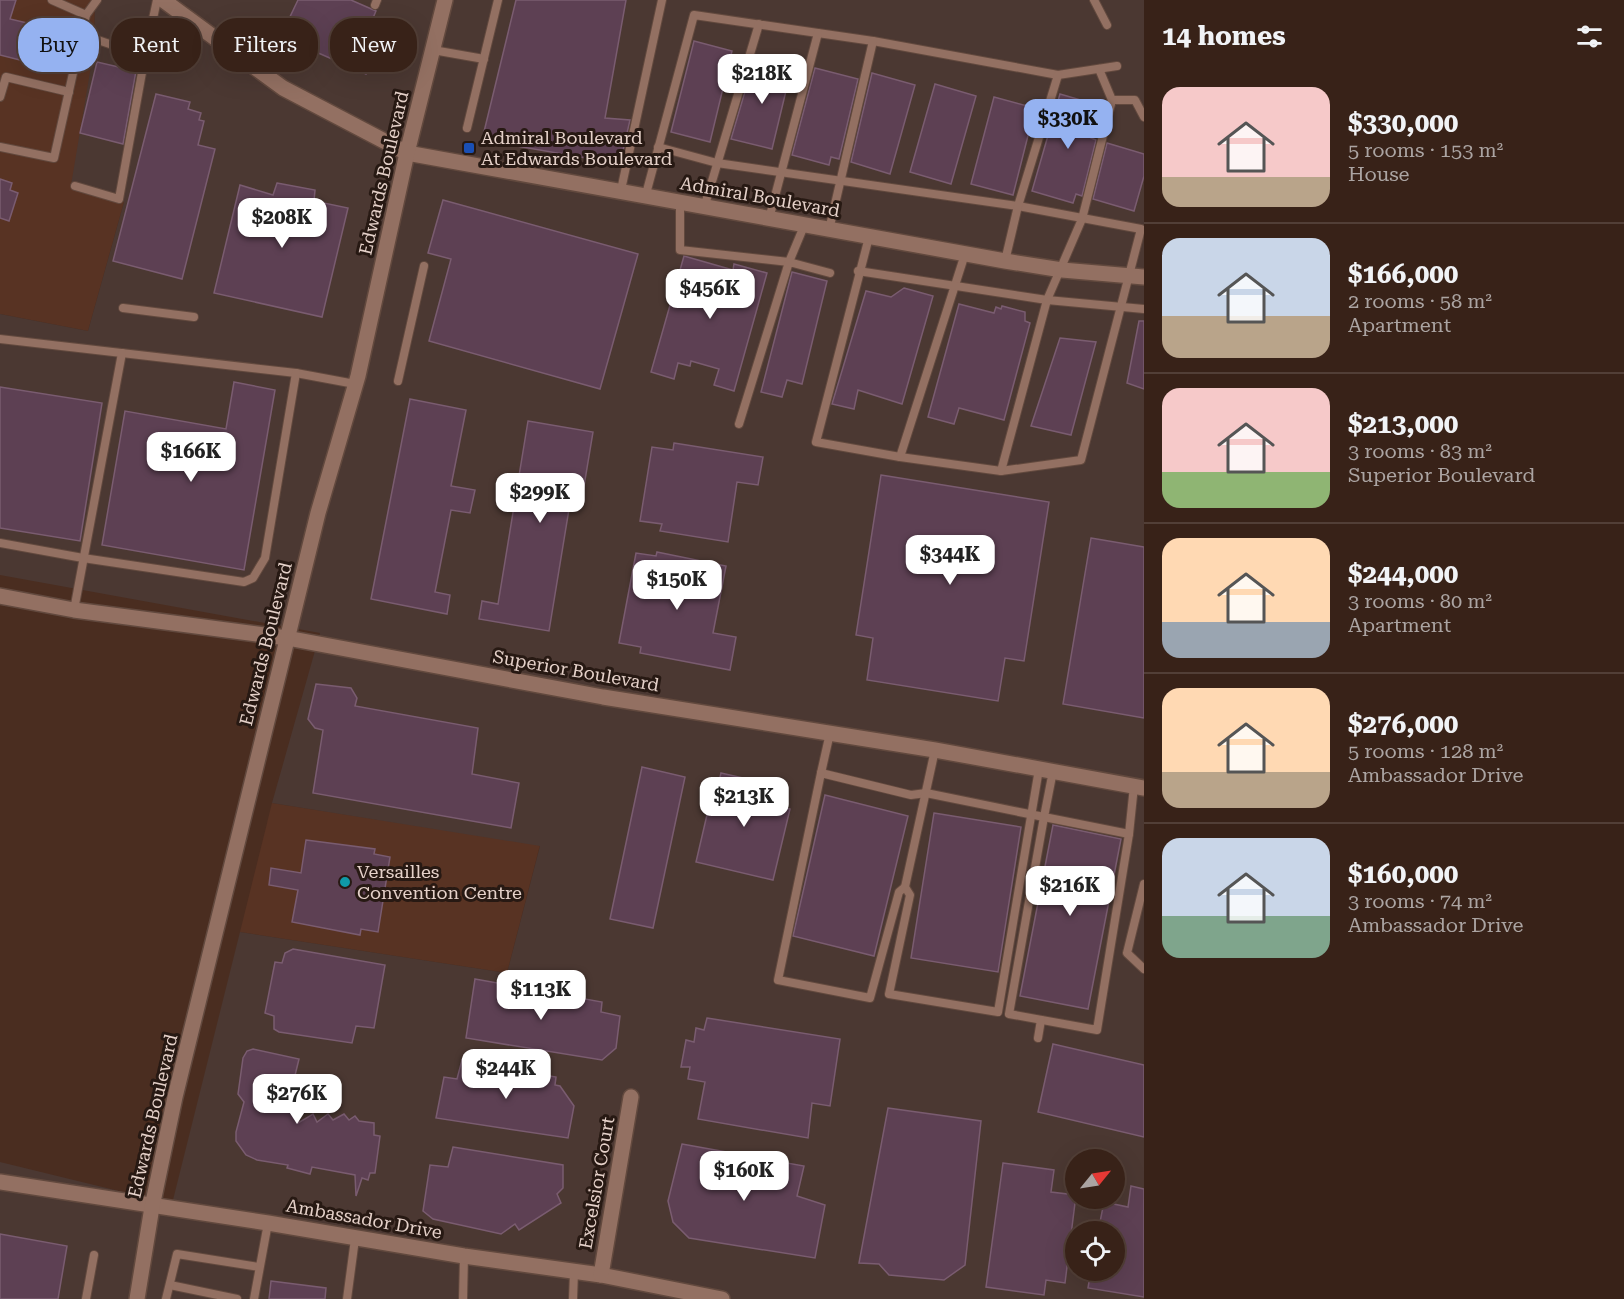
<!DOCTYPE html>
<meta charset="utf-8">
<style>
:root{--surface:#382218;--page:#432f25;--text:#f1f3f6;--muted:#aba4a2;--line:#523f37;--accent:#95b2f1}
body{margin:0;font-family:"Roboto Serif",serif;background:var(--page);color:var(--text);height:100vh;display:flex;flex-direction:column;font-size:22px;white-space:nowrap}
*{box-sizing:border-box;margin:0}
p{font-size:20px;color:var(--muted)}
.icon{flex:none;width:33px;height:33px;fill:none;stroke:currentColor;stroke-width:2;stroke-linecap:round;stroke-linejoin:round}
.map{position:relative;flex:1;overflow:hidden}
.panel{display:flex;flex-direction:column;background:var(--surface);width:480px}
.panel>*{flex:none}
.top-card{position:absolute;left:18px;top:18px;width:570px;height:54px;display:flex;gap:12px}
.needle{width:39px;rotate:60deg}
.fabs{position:absolute;left:1065px;top:1149px;display:grid;gap:12px}
.fabs a{display:grid;place-items:center;width:60px;height:60px;border-radius:50%;background:var(--surface);box-shadow:0 6px 24px #0002,0 0 0 2px var(--line);font-size:30px}
.price{position:absolute;translate:-50% -51px;padding:0 14px;border-radius:12px;background:#fff;color:#222;font-size:20px;line-height:39px;filter:drop-shadow(0 2px 3px #0008)}
.price::after{content:'';position:absolute;left:50%;top:36px;width:18px;height:14px;margin-left:-9px;background:inherit;clip-path:polygon(0 0,100% 0,50% 100%)}
.price.on{background:var(--accent);color:#111}
ul{padding:0;list-style:none}
li{display:flex;align-items:center;gap:18px;height:150px;padding:0 18px}
li+li{border-top:2px solid var(--line)}
li span{display:grid;place-items:center;flex:none;width:168px;height:120px;border-radius:18px;color:#555}
li>.icon{margin-inline-start:auto}
span .icon{width:72px;height:72px;fill:#fffc;stroke-width:1}
li b{font-size:26px}
h2{display:flex;justify-content:space-between;align-items:center;height:72px;padding:0 18px;font-size:26px}
.chip{padding:0 21px;border-radius:24px;background:var(--surface);box-shadow:0 6px 24px #0002,0 0 0 2px var(--line);font-size:21px;line-height:54px}
.chip.on{background:var(--accent);color:#111}
main{display:flex;flex:1;min-height:0}
.map>svg:first-child{display:block}
.built{fill:#583323}
.industrial{fill:#4b3832;fill-rule:evenodd}
.building{fill:#5d4053;stroke:#7a5c70;stroke-width:1.5}
.lines{fill:none;stroke-linecap:round;stroke-linejoin:round}
.service-casing{stroke:#62493e;stroke-width:10}
.minor-casing{stroke:#62493e;stroke-width:18}
.tertiary-casing{stroke:#62493e;stroke-width:18}
.service{stroke:#937062;stroke-width:8}
.minor{stroke:#937062;stroke-width:15}
.tertiary{stroke:#937062;stroke-width:15}
.transit-dot{fill:#1a4fb4;stroke:#271913;stroke-width:2}
.culture-dot{fill:#0f9aa8;stroke:#271913;stroke-width:2}
.labels{text-anchor:middle;stroke-width:6;stroke-linejoin:round;paint-order:stroke}
.poi-label{font-size:18px;fill:#e5d1c9;stroke:#271913;text-anchor:start}
.street-label{font-size:18px;fill:#e5d1c9;stroke:#271913}
</style>
<main>
<div class="map">
<svg width="1144" height="1299" viewBox="0 0 1144 1299">
<rect width="100%" height="100%" fill="#4a2d20"/>
<!-- built -->
<g class="built">
<polygon points="0,0 95,0 94,48 124,202 88,331 0,314"/>
<polygon points="272,803 540,845 507,973 240,932"/>
</g>
<!-- industrial -->
<path class="industrial" d="M95 0H1144V1299H0V1162L172 1204 240 932 507 973 540 846 272 803 320 633 0 575V314L88 331 124 202 71 185 94 48ZM1076 1160H1114V1198H1076ZM1076 1232H1114V1270H1076Z"/>
<!-- building -->
<g class="building">
<polygon points="0,0 16,0 10,19 70,33 56,69 0,55"/>
<polygon points="298,0 351,0 376,11 373,18 383,23 378,33 383,35 366,74 298,44 302,33 292,29 294,24 288,21"/>
<polygon points="516,0 626,0 605,118 630,120 620,164 482,140"/>
<polygon points="694,41 732,51 710,142 671,132"/>
<polygon points="754,61 791,70 772,149 731,139"/>
<polygon points="97,62 136,71 123,144 80,133"/>
<polygon points="815,68 858,79 839,159 831,157 829,165 792,155"/>
<polygon points="872,73 915,85 890,174 851,162"/>
<polygon points="935,84 976,96 951,184 910,172"/>
<polygon points="156,94 190,102 188,109 201,113 199,120 204,121 198,145 215,149 182,279 113,261"/>
<polygon points="1060,94 1101,106 1091,138 1096,140 1082,196 1076,194 1073,203 1032,191"/>
<polygon points="994,97 1035,108 1013,195 971,184"/>
<polygon points="1107,143 1144,154 1144,176 1134,211 1093,199"/>
<polygon points="0,179 12,183 10,190 18,193 9,221 0,218"/>
<polygon points="277,183 315,190 314,201 348,208 322,317 214,293 240,185 273,195"/>
<polygon points="443,200 638,254 600,389 429,341 451,259 428,253"/>
<polygon points="684,256 733,270 734,264 767,273 734,391 714,385 719,369 691,361 690,366 678,363 674,379 651,372"/>
<polygon points="792,272 827,281 802,384 787,380 782,397 761,392"/>
<polygon points="904,288 933,296 902,404 858,390 854,409 832,404 866,291 891,297"/>
<polygon points="959,304 994,313 996,307 1001,309 1002,306 1025,312 1025,321 1030,323 1004,420 959,408 954,424 928,417"/>
<polygon points="1139,321 1144,321 1144,389 1127,383"/>
<polygon points="1060,338 1096,342 1071,435 1031,426"/>
<polygon points="234,382 275,390 244,570 102,545 125,411 226,429"/>
<polygon points="0,387 102,403 80,541 0,528"/>
<polygon points="410,399 466,410 451,486 475,490 470,513 451,510 435,592 450,595 447,614 371,599"/>
<polygon points="528,421 593,432 582,498 571,497 549,631 479,619 482,601 498,604"/>
<polygon points="674,443 763,457 758,485 737,482 728,542 660,531 662,524 640,521 652,447 673,450"/>
<polygon points="881,475 1049,502 1024,661 1005,658 998,701 867,680 873,638 856,635"/>
<polygon points="1091,538 1144,547 1144,718 1063,704"/>
<polygon points="657,552 726,566 713,633 736,637 730,670 640,653 641,647 619,643 636,553 656,556"/>
<polygon points="316,684 351,688 357,698 355,706 478,728 472,774 519,783 511,828 313,793 323,730 315,728 308,719"/>
<polygon points="642,767 685,777 653,928 610,919"/>
<polygon points="721,773 778,786 774,805 790,809 773,880 696,862 713,789 717,790"/>
<polygon points="825,795 908,816 874,956 793,936"/>
<polygon points="934,813 1021,827 998,972 911,958"/>
<polygon points="1053,825 1121,839 1088,1009 1020,996"/>
<polygon points="306,840 375,849 374,854 390,857 378,932 361,929 360,935 292,922 298,890 269,885 271,868 301,873"/>
<polygon points="293,949 385,965 374,1028 356,1026 352,1043 279,1032 274,1029 274,1016 265,1013 275,962 282,963 285,953"/>
<polygon points="475,979 602,1002 601,1012 620,1016 616,1048 602,1060 466,1038"/>
<polygon points="707,1018 840,1039 830,1106 812,1103 808,1138 698,1119 705,1082 688,1079 690,1067 681,1067 686,1040 694,1042 696,1028 704,1030"/>
<polygon points="1053,1044 1144,1065 1144,1137 1038,1112"/>
<polygon points="253,1049 299,1059 287,1108 298,1123 313,1114 317,1122 328,1114 333,1120 344,1114 349,1120 355,1116 359,1121 374,1123 374,1135 380,1136 375,1173 370,1173 368,1180 362,1178 356,1196 355,1175 312,1167 310,1174 287,1168 288,1165 257,1160 246,1155 236,1141 236,1132 244,1102 238,1094 243,1058 247,1051"/>
<polygon points="462,1060 556,1077 555,1085 560,1086 574,1106 568,1138 436,1118 444,1077 457,1079"/>
<polygon points="888,1108 981,1121 965,1265 944,1280 889,1275 879,1264 859,1263"/>
<polygon points="682,1144 804,1166 797,1196 825,1205 815,1258 689,1238 673,1222 668,1201"/>
<polygon points="453,1147 563,1165 563,1188 557,1194 561,1203 519,1230 515,1224 501,1234 433,1219 423,1211 430,1165 448,1167"/>
<polygon points="1003,1163 1054,1170 1051,1192 1076,1195 1065,1283 1046,1280 1044,1295 986,1287"/>
<polygon points="1131,1186 1144,1189 1144,1297 1088,1288 1091,1270 1114,1270 1114,1232 1098,1232 1104,1202 1128,1207"/>
<polygon points="0,1234 67,1246 58,1299 0,1299"/>
<polygon points="271,1281 326,1288 325,1299 269,1299"/>
</g>
<g class="lines">
<!-- service casing -->
<g class="service-casing">
<g id="service">
<polyline points="52,0 86,15"/>
<polyline points="1094,0 1107,25"/>
<polyline points="375,5 377,0"/>
<polyline points="83,35 145,56 157,0"/>
<polyline points="433,50 484,59"/>
<polyline points="1099,69 1112,100 1135,100 1144,117"/>
<polyline points="0,97 6,77 69,92"/>
<polyline points="467,128 498,0"/>
<polyline points="0,147 54,158 86,15 97,0"/>
<polyline points="658,147 717,163 1018,206 1141,229 1081,460 1001,471 900,457"/>
<polyline points="75,186 119,199 145,56"/>
<polyline points="621,190 662,0"/>
<polyline points="646,194 694,15 873,41 1058,75 1117,66"/>
<polyline points="680,203 680,250 789,262 804,226"/>
<polyline points="704,208 759,24"/>
<polyline points="769,219 818,33"/>
<polyline points="829,230 873,41"/>
<polyline points="869,237 816,442 900,457 965,254"/>
<polyline points="1005,261 1018,206 1058,75"/>
<polyline points="858,271 1047,300 1144,309"/>
<polyline points="123,308 194,317"/>
<polyline points="0,339 296,373 355,384"/>
<polyline points="398,381 424,266"/>
<polyline points="739,424 789,262 830,273"/>
<polyline points="1001,471 1047,300 1082,219 1112,100"/>
<polyline points="0,543 83,558 244,582 253,578 265,558 296,373"/>
<polyline points="74,610 122,353"/>
<polyline points="830,733 821,773 911,795 926,793 1044,817 1009,1014 1097,1030 1129,834 1134,786"/>
<polyline points="935,750 905,887 910,895 889,994 998,1012 1039,769"/>
<polyline points="1053,771 1044,817 1129,834"/>
<polyline points="821,773 778,980 870,998 899,892 905,887"/>
<polyline points="1144,884 1127,953 1144,969"/>
<polyline points="1038,1038 1041,1020"/>
<polyline points="170,1285 237,1299"/>
<polyline points="86,1299 94,1255"/>
<polyline points="166,1299 177,1254 259,1267"/>
<polyline points="254,1299 268,1223"/>
<polyline points="347,1299 355,1239"/>
<polyline points="463,1299 464,1256"/>
<polyline points="573,1299 574,1272"/>
</g>
</g>
<!-- minor casing -->
<g class="minor-casing">
<g id="minor">
<polyline points="163,0 283,88 407,153 1005,261 1062,270 1144,277"/>
<polyline points="0,596 74,610 287,638 603,697 935,750 1144,788"/>
<polyline points="0,1182 268,1223 464,1256 601,1275 722,1299"/>
<polyline points="601,1275 631,1097"/>
</g>
</g>
<!-- tertiary casing -->
<g class="tertiary-casing">
<polyline id="tertiary" points="137,1299 152,1207 175,1097 318,513 358,376 407,153 445,0"/>
</g>
<!-- service -->
<use href="#service" class="service"/>
<!-- minor -->
<use href="#minor" class="minor"/>
<!-- tertiary -->
<use href="#tertiary" class="tertiary"/>
</g>
<!-- markers -->
<rect class="transit-dot" x="463" y="142" width="12" height="12" rx="3"/>
<circle class="culture-dot" cx="345" cy="882" r="6"/>
<g class="labels">
<!-- poi labels -->
<g class="poi-label">
<text x="481" y="144">Admiral Boulevard<tspan x="481" dy="21">At Edwards Boulevard</tspan></text>
<text x="357" y="878">Versailles<tspan x="357" dy="21">Convention Centre</tspan></text>
</g>
<!-- street labels -->
<g class="street-label">
<text transform="translate(384 173) rotate(-77)" y="6">Edwards Boulevard</text>
<text transform="translate(760 197) rotate(10)" y="6">Admiral Boulevard</text>
<text transform="translate(266 644) rotate(-76)" y="6">Edwards Boulevard</text>
<text transform="translate(576 671) rotate(10)" y="6">Superior Boulevard</text>
<text transform="translate(153 1116) rotate(-77)" y="6">Edwards Boulevard</text>
<text transform="translate(597 1183) rotate(-80)" y="6">Excelsior Court</text>
<text transform="translate(364 1219) rotate(10)" y="6">Ambassador Drive</text>
</g>
</g>
</svg>
<div class="fabs">
<a><svg class="needle" viewBox="-14 -14 28 28"><path d="M0-13l5 13h-10z" fill="#e53935"/><path d="M0 13l5-13h-10z" fill="#aba4a2"/></svg></a>
<a><svg class="icon" aria-label="locate" viewBox="0 0 24 24"><circle cx="12" cy="12" r="6"/><path d="M12 2v4M12 18v4M2 12h4M18 12h4"/></svg></a>
</div>
<b class="price" style="left:762px;top:105px">$218K</b>
<b class="price on" style="left:1068px;top:150px">$330K</b>
<b class="price" style="left:282px;top:249px">$208K</b>
<b class="price" style="left:710px;top:320px">$456K</b>
<b class="price" style="left:191px;top:483px">$166K</b>
<b class="price" style="left:540px;top:524px">$299K</b>
<b class="price" style="left:950px;top:586px">$344K</b>
<b class="price" style="left:677px;top:611px">$150K</b>
<b class="price" style="left:744px;top:828px">$213K</b>
<b class="price" style="left:1070px;top:917px">$216K</b>
<b class="price" style="left:541px;top:1021px">$113K</b>
<b class="price" style="left:506px;top:1100px">$244K</b>
<b class="price" style="left:297px;top:1125px">$276K</b>
<b class="price" style="left:744px;top:1202px">$160K</b>
<div class="top-card">
<a class="chip on">Buy</a>
<a class="chip">Rent</a>
<a class="chip">Filters</a>
<a class="chip">New</a>
</div>
</div>
<section class="panel">
<h2>14 homes<svg class="icon" aria-label="filters" viewBox="0 0 24 24"><path d="M4 7h16M4 17h16"/><circle cx="9" cy="7" r="2"/><circle cx="15" cy="17" r="2"/></svg></h2>
<ul>
<li><span style="background:linear-gradient(#f6c9c9 75%,#b9a48a 0)"><svg class="icon" aria-label="home" viewBox="0 0 24 24"><path d="M3 11l9-7 9 7M6 9v11h12V9"/></svg></span><div><b>$330,000</b><p>5 rooms · 153 m²</p><p>House</p></div></li>
<li><span style="background:linear-gradient(#c9d6e8 65%,#b9a48a 0)"><svg class="icon" aria-label="home" viewBox="0 0 24 24"><path d="M3 11l9-7 9 7M6 9v11h12V9"/></svg></span><div><b>$166,000</b><p>2 rooms · 58 m²</p><p>Apartment</p></div></li>
<li><span style="background:linear-gradient(#f6c9c9 70%,#8fb573 0)"><svg class="icon" aria-label="home" viewBox="0 0 24 24"><path d="M3 11l9-7 9 7M6 9v11h12V9"/></svg></span><div><b>$213,000</b><p>3 rooms · 83 m²</p><p>Superior Boulevard</p></div></li>
<li><span style="background:linear-gradient(#ffd9b3 70%,#9aa5b1 0)"><svg class="icon" aria-label="home" viewBox="0 0 24 24"><path d="M3 11l9-7 9 7M6 9v11h12V9"/></svg></span><div><b>$244,000</b><p>3 rooms · 80 m²</p><p>Apartment</p></div></li>
<li><span style="background:linear-gradient(#ffd9b3 70%,#b9a48a 0)"><svg class="icon" aria-label="home" viewBox="0 0 24 24"><path d="M3 11l9-7 9 7M6 9v11h12V9"/></svg></span><div><b>$276,000</b><p>5 rooms · 128 m²</p><p>Ambassador Drive</p></div></li>
<li><span style="background:linear-gradient(#c9d6e8 65%,#7fa58c 0)"><svg class="icon" aria-label="home" viewBox="0 0 24 24"><path d="M3 11l9-7 9 7M6 9v11h12V9"/></svg></span><div><b>$160,000</b><p>3 rooms · 74 m²</p><p>Ambassador Drive</p></div></li>
</ul>
</section>
</main>
